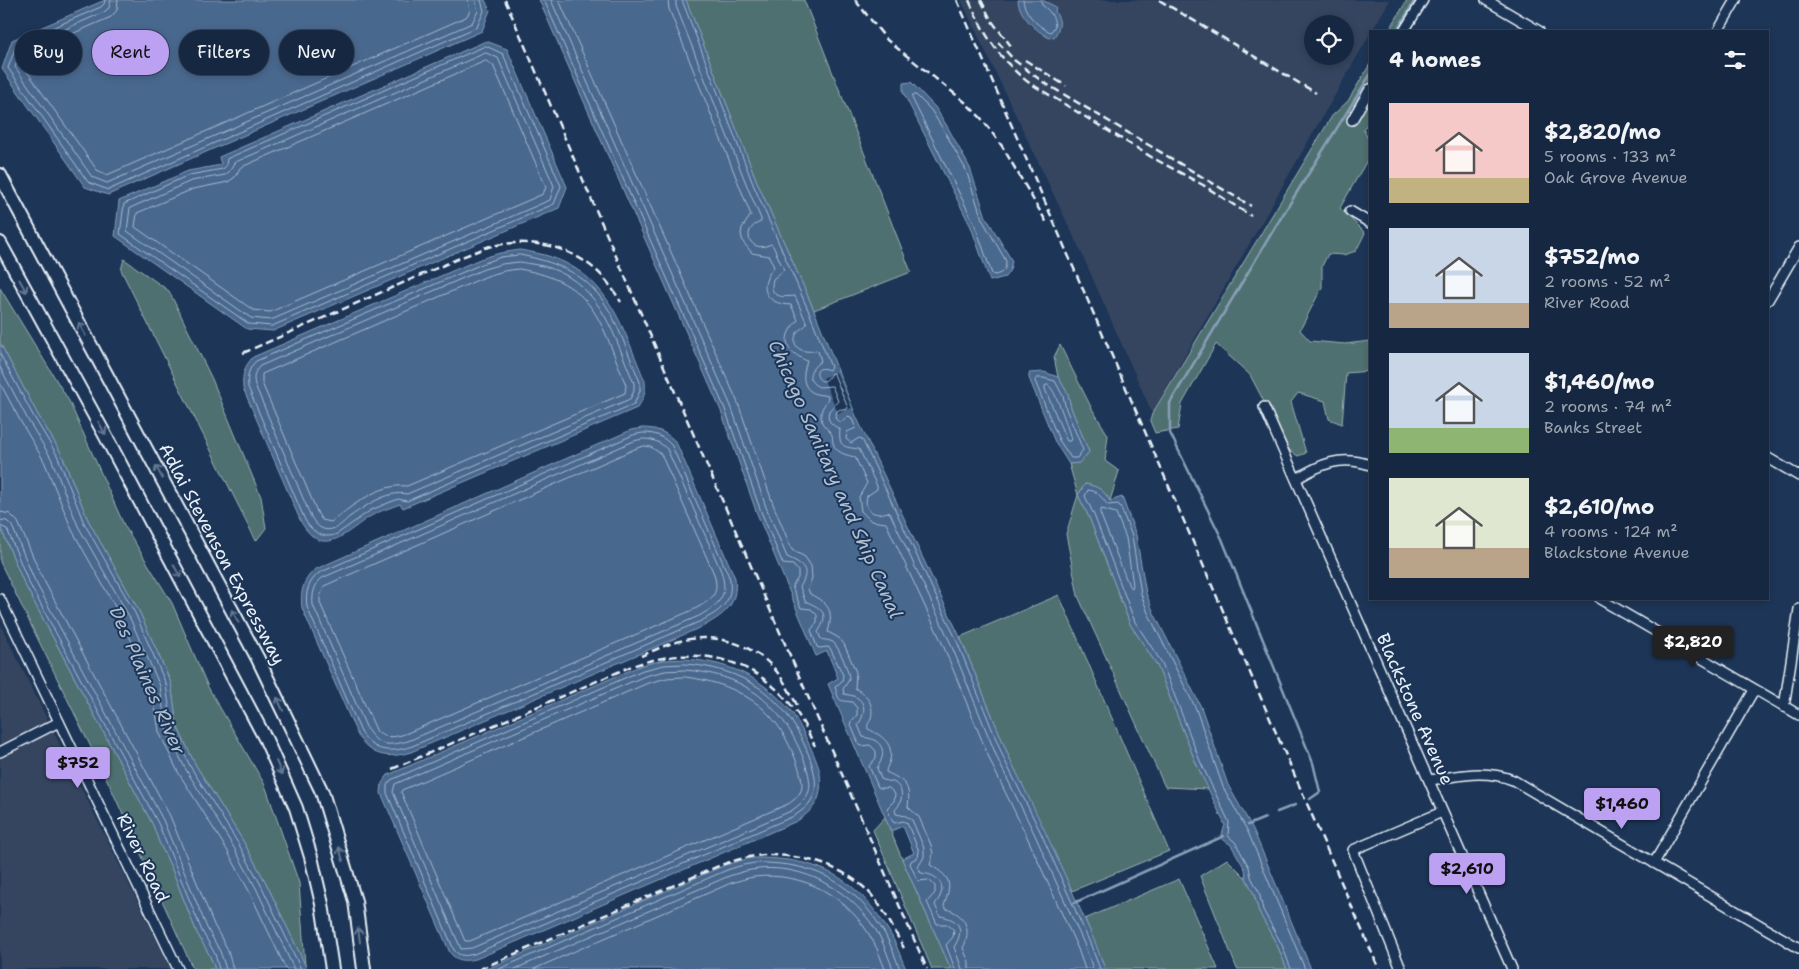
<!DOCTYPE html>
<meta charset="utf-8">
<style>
:root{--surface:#162841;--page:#1f3048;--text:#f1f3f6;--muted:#9ea6b1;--line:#35445a;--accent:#bca0f2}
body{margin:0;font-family:"Shantell Sans",sans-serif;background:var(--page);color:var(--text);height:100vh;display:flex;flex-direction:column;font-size:19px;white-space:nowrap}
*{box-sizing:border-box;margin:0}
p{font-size:16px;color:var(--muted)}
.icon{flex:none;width:28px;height:28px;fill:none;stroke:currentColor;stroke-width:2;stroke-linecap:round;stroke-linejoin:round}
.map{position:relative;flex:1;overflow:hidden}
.drawer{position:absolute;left:1369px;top:30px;width:400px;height:570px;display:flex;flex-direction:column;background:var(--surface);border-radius:0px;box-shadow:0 2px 8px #0003,0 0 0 1px var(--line)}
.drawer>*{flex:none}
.banner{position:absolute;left:15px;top:30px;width:475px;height:45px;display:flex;gap:10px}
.buttons{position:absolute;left:1304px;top:15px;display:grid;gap:10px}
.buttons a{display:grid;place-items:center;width:50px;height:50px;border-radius:50%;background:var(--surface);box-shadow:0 2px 8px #0003,0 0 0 1px var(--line);font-size:25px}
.price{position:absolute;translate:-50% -42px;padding:0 11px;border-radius:5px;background:var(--accent);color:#111;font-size:16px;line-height:32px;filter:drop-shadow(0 1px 2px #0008)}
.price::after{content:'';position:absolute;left:50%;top:30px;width:15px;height:11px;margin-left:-8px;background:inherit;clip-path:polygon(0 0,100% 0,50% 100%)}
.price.on{background:#222;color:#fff}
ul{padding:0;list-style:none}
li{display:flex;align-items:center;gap:15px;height:125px;padding:0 20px}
li span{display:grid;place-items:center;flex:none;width:140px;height:100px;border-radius:0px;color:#555}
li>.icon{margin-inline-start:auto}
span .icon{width:60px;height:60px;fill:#fffc;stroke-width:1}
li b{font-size:21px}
h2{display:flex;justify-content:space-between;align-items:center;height:60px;padding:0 20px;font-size:21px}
.tag{padding:0 18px;border-radius:22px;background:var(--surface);box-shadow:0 2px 8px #0003,0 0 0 1px var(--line);font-size:18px;line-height:45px}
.tag.on{background:var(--accent);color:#111}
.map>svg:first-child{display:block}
.built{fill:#34455f;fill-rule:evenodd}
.green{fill:#4f6f6f;stroke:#9cb0b4}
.water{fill:#48688e;stroke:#889fb8}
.pier{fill:#1d3557}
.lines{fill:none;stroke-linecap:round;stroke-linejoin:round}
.shore{stroke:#a8bace;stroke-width:1}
.stream{stroke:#889fb8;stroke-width:2.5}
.minor-casing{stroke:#e8f1f8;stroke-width:12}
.highway-casing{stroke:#e8f1f8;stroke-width:16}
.minor{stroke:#1d3557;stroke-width:9}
.highway{stroke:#1d3557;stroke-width:12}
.rail{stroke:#e8f1f8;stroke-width:2.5;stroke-dasharray:8 4;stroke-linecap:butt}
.oneway{stroke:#64778f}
.labels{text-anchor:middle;stroke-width:4;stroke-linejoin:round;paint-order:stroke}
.street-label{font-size:18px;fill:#e8f1f8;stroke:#1d3557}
.water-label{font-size:19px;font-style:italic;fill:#b0c1d3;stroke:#1d3557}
</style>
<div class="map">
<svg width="1799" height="969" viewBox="0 0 1799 969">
<rect width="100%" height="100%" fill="#1d3557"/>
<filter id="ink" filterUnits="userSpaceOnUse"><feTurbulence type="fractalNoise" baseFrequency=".02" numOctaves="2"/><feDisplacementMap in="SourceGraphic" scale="10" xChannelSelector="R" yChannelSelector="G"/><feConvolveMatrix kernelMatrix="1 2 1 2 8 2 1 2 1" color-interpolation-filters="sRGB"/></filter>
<g filter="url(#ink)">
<!-- built -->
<g class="built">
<path d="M961 0H1390L1372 31H1370V34L1152 413 1081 252ZM1312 24H1345V56H1312Z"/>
<polygon points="0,624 171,969 0,969"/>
</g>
<!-- green -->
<g class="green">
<polygon points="686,0 804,0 911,272 814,310 757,182"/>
<polygon points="1407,0 1419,0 1400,31 1389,31"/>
<polygon points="1370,64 1370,121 1363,129 1370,142 1370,155 1340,208 1365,233 1356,251 1344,255 1328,254 1322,266 1322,287 1300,330 1310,341 1345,344 1370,341 1370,371 1346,373 1342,424 1329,419 1325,401 1298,393 1291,402 1306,453 1298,456 1290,451 1250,375 1216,344 1182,404 1178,429 1155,433 1150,421 1152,414 1332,116 1348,101"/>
<polygon points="124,259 169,291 212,379 261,497 266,528 256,541 121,270"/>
<polygon points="0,288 69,401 124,525 172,603 208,687 265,785 299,883 305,965 266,883 243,841 195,764 177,726 171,683 139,611 88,520 61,453 38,415 0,343"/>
<path d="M1060 345 1091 407 1108 435 1105 461 1119 471 1110 501C1104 490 1097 486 1085 484L1078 495 1089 517 1130 624 1157 665 1196 763 1209 789 1165 787 1078 596 1066 534 1078 495 1069 464 1079 463 1089 452 1071 408 1068 394 1058 377 1054 357Z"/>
<polygon points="0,526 24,583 153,825 159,842 171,867 197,933 210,956 215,969 193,969 110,786 0,562"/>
<polygon points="1059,595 1169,851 1072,891 1009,757 960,637"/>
<polygon points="885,817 902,859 951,969 932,969 873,830"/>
<polygon points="1227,859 1246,878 1254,894 1259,912 1278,947 1287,969 1237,969 1200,876"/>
<polygon points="1179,879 1218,969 1105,969 1085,919"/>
</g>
<!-- water -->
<g class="water">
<polygon points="105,0 485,0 490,10 482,31 108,195 85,187 2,69 12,40"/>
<polygon points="539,0 686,0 757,182 814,310 856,416 960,637 1009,757 1044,829 1095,942 1105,969 951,969 902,859 914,853 903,826 891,831 828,684 838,678 827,651 816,656 756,511 721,411"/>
<path d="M1018 0H1042L1056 7 1055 12C1062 21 1060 28 1054 37L1049 38C1036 30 1019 16 1018 0Z"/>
<polygon points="486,41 507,49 567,187 559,208 273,331 247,329 115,236 119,201 188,171 221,165 219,157"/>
<polygon points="911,82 935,107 947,126 970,168 986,217 1012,261 1010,270 1005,277 990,281 971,227 903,92 903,83"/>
<path d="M520 250C531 252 544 254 554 258 611 279 623 330 645 381 646 392 644 399 637 408L403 508 400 504C390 508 379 511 371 516 346 531 324 561 301 522L243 388C242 374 244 367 253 357L480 259 500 253Z"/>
<polygon points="0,343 38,415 61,453 88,520 139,611 171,683 177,726 195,764 243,841 266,883 307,969 215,969 210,956 197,933 171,867 159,842 153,825 24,583 0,526"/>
<polygon points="1044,372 1058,377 1068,394 1071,408 1089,452 1079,463 1069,464 1055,442 1029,378 1029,373"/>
<path d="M642 428C657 428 666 432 676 442L735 578C738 605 725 614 704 626L411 752C387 759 371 757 357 734L302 608C300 592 303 579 316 569L631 430Z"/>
<path d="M1085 484C1097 486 1104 490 1110 501L1122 497 1136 535 1146 593 1153 611 1201 707 1228 785 1253 829 1311 969H1287L1278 947 1259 912 1254 894 1246 878 1245 869 1231 845 1221 838 1225 825 1196 763 1157 665 1130 624 1089 517 1078 495Z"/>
<path d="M685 659C713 661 740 668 763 685 773 692 783 702 791 711 799 722 818 760 820 773 821 780 821 789 819 796 816 807 806 815 797 821L476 959C464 961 458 962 450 953L381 793 382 783 388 775 642 665 664 660Z"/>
<path d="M750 858C814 857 854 874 888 930 896 942 900 956 906 969H487L725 865Z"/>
</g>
<!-- pier -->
<polygon class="pier" points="836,372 852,408 838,413 823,378"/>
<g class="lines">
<!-- shore -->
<g class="shore">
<polyline points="105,0 104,4 101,7 17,43 8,68 88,182 108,190 477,27 484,11 481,0"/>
<polyline points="111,0 109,8 104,12 22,48 15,67 92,177 107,183 472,23 478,11 475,0"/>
<polyline points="118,0 117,10 111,17 28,53 23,66 97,170 107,175 466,17 470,11 468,0"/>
<path d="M544 0 725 409 760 509 783 564 793 565 798 571V578L792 586 801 608 811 609 817 615V622L811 630 817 647 820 648 827 647 830 648 843 675 842 681 835 687C840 703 838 700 852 702L857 708V715L850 723 859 744 861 746 870 745 876 751V758L869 766 878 787 880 788H889L895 794 894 801 887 808 893 822 895 823 903 821 907 823 919 851 918 857 911 861 910 864 918 881 929 880 935 886V893L927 902 937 924H947L954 930 953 937 946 945 955 969"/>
<path d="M551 0 731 406 766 507 787 557C803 564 811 569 800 587L805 601C821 608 831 613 818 632L821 639C824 640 829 640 833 642 839 647 850 673 849 680L843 689 844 694C848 695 852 695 856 697 868 704 864 716 858 725L863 737C866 738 871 738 874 740 887 747 883 759 877 768L881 779C885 781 889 781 893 782 905 788 903 802 895 810L896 814 906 816 912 820 924 848V857L918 867 921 873C933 874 945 880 941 894 940 898 936 902 935 905L940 916C960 919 965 930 954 947L962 969"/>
<path d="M559 0 738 403 773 504 792 550 805 557 811 566 812 578 808 589 810 594C829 604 834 610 828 632L839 638 844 644 856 672 855 688C866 695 875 704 871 718 869 723 867 724 868 729 881 735 894 743 890 760 889 765 886 767 886 772 905 781 911 785 908 807L919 817 931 845 933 854 930 865C953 878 951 884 944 906L946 909C966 914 972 931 963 948L969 962V969"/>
<path d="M668 0 669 9 751 215 742 228 741 234 743 242 752 253 769 256 774 267C757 287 765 304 791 305L798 320C796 323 792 326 790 330 781 346 794 355 807 361 803 373 800 388 816 394 820 395 825 395 828 396 828 402 821 407 821 414 820 427 828 427 832 435 833 437 832 440 833 443 836 453 846 455 855 457L867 483 859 497 861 511 871 521 886 523 943 645 992 765 1027 837 1078 949 1085 969"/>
<path d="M676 0V6L747 186 761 219V222C739 229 750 255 771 244L773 246 784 270 773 279C768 299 783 297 795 296L807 324C804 328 798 329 796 335 790 349 806 354 816 350L818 351 821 361C811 368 803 379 819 387L832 386 838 401 829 411C826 421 832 425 840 429 838 448 845 447 859 449L877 486V489L867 496C863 511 875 517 887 512L890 513 950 642 999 762 1034 833 1085 946 1093 969"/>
<path d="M682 0 753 184 809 312 831 367 829 370C806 361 821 396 831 373L834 374 848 408 846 410 841 409 837 411 835 418C840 425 844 421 848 416L851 417 856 428 847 432 846 439 851 443 859 438 862 439 956 639 1004 759 1040 831 1090 943 1100 969"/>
<path d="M1023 0C1024 13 1039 28 1051 32L1055 26C1054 16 1050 11 1042 5L1041 0"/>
<polygon points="486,46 503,54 561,186 554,204 272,326 249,324 120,234 124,204 189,175 223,169 226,166 227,159"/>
<polygon points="486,53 498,58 554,186 550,200 271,320 251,318 127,231 130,208 191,181 225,175 230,171 234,163"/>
<polygon points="486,61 493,65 546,187 543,194 270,312 253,310 135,227 137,213 193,189 228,182 235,177 240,168"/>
<path d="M913 95H916L931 110 943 129 966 170 982 219 1006 261C1006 270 1003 273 995 275L992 274 975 225 912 98Z"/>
<path d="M520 255C605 271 610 310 640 382V391L634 404 407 501 398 499 371 510 337 534C323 540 312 532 305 520L248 387C247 376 248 369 256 361L482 264 501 257Z"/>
<path d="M520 262C530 264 541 265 550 268 603 287 614 337 634 383V391L630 399 407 494C387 490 364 507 348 518 344 522 338 528 332 529 322 532 316 525 311 517L255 385C253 377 254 372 260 366L484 269 502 264Z"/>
<path d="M519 269C596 282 600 322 626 385L625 393 407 486C379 483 352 506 331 522L322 520 318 514 262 383V374L487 276 504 271Z"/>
<polyline points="0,354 34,417 57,455 84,523 135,613 166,684 172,728 190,766 238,843 261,885 301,969"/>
<polyline points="0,367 28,420 51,458 78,526 129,616 160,686 166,729 185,768 233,846 256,888 294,969"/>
<polygon points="1037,378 1043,378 1055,381 1063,396 1066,409 1083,450 1077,458 1071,458 1059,440 1035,381"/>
<polyline points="0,383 22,424 44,461 72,530 122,619 152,688 159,732 178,772 227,850 249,891 286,969"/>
<path d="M1048 385C1056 389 1067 427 1071 438L1070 441H1067L1065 437 1045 389V386Z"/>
<path d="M643 433C656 433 663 436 672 446L730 579C733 603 720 611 701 621L410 747C388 753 374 752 361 732L307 607C305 593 308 582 319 573L633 435Z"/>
<path d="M643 439C653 439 660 442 667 449L721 571C729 596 720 604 699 616L408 741C389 746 378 747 367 729L313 605C312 594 314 585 322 578L634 441Z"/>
<path d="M644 446 651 447 661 454 714 574C720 595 712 599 695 609L405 734C395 737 386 739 377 732L320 603V597L324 586 637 448Z"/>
<polygon points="1102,509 1116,513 1126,538 1133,585 1132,588 1129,586 1100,513"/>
<polyline points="0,512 10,514 18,522 41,575 170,816 214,925 227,948 233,969"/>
<polyline points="0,520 7,521 12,526 34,579 163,820 207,928 220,951 226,969"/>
<polyline points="0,526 7,529 28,581 158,823 202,931 215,954 219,969"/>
<path d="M685 664C712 666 738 673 761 689 770 696 781 706 788 716 800 733 821 773 814 794 811 804 802 811 794 816L474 954C465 956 460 957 454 950L387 793V785L391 780 643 670 664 665Z"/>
<path d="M685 670C711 672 735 678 757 694 765 700 774 709 781 718 793 732 814 774 809 791 806 800 798 806 791 811L472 948 461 949 393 792 395 784 645 676 665 671Z"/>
<path d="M685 677C709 680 730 686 750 699 760 705 769 714 776 723 785 734 807 777 801 791 798 797 793 801 788 804L470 941H465L401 792 402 790 648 683 667 678Z"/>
<path d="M499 969 727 870C734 868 741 865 749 864 758 862 770 863 780 864 827 868 861 893 885 934 891 945 895 957 900 969"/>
<path d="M515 969 729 876C736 874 744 871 751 870 804 861 855 892 880 937 885 947 889 959 893 969"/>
<path d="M534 969 731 883C739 881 746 878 754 877 804 871 849 897 873 941 878 949 881 960 885 969"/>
<path d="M1291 969 1282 945 1263 910 1259 892 1251 877 1249 867 1235 842 1228 836 1229 822 1200 761 1162 663 1135 622 1094 515 1085 496 1088 490C1099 491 1101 498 1108 505L1118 504 1120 506 1132 536 1141 594 1148 613 1196 709 1223 787 1248 832 1305 969"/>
</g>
<!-- stream -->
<g class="stream">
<polyline points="1397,31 1415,0"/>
<polyline points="1310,799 1320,792 1313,763 1222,539 1170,433 1170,403 1274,229 1370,75"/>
<polyline points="1277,812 1295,805"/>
<polyline points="1248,825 1265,818"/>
<polyline points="1074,903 1224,836"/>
</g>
<!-- minor casing -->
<g class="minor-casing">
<g id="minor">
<polyline points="1486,0 1539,31"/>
<polyline points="1404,31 1423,0"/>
<polyline points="1718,31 1736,0"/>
<polyline points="1352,120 1370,89"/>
<polyline points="1350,211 1370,223"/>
<polyline points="1768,300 1799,247"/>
<polyline points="1264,407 1512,969"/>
<polyline points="1768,458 1799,476"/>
<path d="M1296 479C1321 464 1340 455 1370 465"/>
<polyline points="0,599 178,969"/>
<polyline points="1600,599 1799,715"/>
<polyline points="1784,707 1799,609"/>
<polyline points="0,752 59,722"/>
<path d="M1430 780C1460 776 1483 769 1513 780L1799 948"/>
<polyline points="1654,863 1754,690"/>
<polyline points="1401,969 1353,850 1442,812"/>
</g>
</g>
<!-- highway casing -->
<g class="highway-casing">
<g id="highway">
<polyline points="0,175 258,659 322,792 355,901 364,969"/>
<polyline points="0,243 105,435 266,740 296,808 311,857 322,904 332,969"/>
</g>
</g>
<!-- minor -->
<use href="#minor" class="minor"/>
<!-- highway -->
<use href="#highway" class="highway"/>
<!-- rail -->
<g class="rail">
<polyline points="505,0 678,399 927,969"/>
<polyline points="855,0 887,40 965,102 981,118 1002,146 1047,223"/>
<polyline points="957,0 1379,969"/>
<path d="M969 0C983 33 1000 60 1028 82L1153 158 1203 185 1251 216"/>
<polyline points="981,0 991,20 1011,46"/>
<polyline points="1159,0 1316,93"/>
<polyline points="998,42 1014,60 1043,82 1251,206"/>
<polyline points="1025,60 1066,86"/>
<path d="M484 248C524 237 566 243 597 271 607 280 614 291 621 302"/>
<polyline points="243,353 462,257 490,246"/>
<path d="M641 656C655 650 669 643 684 640 718 633 756 645 777 672 785 682 791 694 797 705"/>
<path d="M392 769 632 666C695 644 757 656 797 713 804 723 809 735 815 746"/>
<path d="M480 969 721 865C735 860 750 856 765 855 804 854 853 868 877 902 888 916 895 933 904 948"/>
</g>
</g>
<!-- one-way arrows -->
<defs><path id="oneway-shaft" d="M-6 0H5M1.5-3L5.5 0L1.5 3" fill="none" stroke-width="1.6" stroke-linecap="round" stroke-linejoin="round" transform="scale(1.25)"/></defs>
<g class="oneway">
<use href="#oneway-shaft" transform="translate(23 286) rotate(61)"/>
<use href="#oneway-shaft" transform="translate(82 329) rotate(-118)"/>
<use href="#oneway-shaft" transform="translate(102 428) rotate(61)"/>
<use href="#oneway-shaft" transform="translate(159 472) rotate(-118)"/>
<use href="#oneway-shaft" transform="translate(177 571) rotate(62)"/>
<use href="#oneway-shaft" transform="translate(235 616) rotate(-118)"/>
<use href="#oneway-shaft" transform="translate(280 704) rotate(-115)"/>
<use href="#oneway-shaft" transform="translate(279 768) rotate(67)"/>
<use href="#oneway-shaft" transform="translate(341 854) rotate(-107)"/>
<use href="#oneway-shaft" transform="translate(359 935) rotate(-98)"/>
</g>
</g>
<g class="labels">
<!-- street labels -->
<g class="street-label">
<text transform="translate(222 554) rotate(62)" y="6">Adlai Stevenson Expressway</text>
<text transform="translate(1415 709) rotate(66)" y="6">Blackstone Avenue</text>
<text transform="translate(143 858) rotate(64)" y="6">River Road</text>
</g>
<!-- water labels -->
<g class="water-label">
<text transform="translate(836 479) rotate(66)" y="7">Chicago Sanitary and Ship Canal</text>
<text transform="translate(148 680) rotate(66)" y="7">Des Plaines River</text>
</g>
</g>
</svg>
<div class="buttons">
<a><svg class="icon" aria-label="locate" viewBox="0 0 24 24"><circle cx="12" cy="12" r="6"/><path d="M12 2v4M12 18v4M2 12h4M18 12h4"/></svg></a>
</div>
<b class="price on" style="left:1693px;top:668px">$2,820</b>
<b class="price" style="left:78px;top:789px">$752</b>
<b class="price" style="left:1622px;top:830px">$1,460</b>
<b class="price" style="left:1467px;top:895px">$2,610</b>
<div class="banner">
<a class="tag">Buy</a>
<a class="tag on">Rent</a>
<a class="tag">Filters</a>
<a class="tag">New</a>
</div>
<section class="drawer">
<h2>4 homes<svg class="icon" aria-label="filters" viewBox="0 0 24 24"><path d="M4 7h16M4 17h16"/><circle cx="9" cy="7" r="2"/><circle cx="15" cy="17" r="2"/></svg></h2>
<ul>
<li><span style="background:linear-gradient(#f6c9c9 75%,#c2b280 0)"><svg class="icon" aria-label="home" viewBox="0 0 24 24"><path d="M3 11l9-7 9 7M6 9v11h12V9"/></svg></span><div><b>$2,820/mo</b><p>5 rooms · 133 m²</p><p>Oak Grove Avenue</p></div></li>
<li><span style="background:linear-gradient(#c9d6e8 75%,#b9a48a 0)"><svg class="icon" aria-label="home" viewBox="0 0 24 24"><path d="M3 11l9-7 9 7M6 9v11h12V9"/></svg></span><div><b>$752/mo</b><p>2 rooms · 52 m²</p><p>River Road</p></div></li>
<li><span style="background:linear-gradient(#c9d6e8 75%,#8fb573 0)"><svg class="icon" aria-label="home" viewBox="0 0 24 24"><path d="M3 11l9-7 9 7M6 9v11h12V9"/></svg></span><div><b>$1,460/mo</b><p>2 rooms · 74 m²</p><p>Banks Street</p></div></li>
<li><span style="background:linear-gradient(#dfe7d0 70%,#b9a48a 0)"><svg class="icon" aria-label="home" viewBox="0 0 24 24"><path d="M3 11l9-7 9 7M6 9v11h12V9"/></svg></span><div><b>$2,610/mo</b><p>4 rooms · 124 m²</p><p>Blackstone Avenue</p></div></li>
</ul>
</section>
</div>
